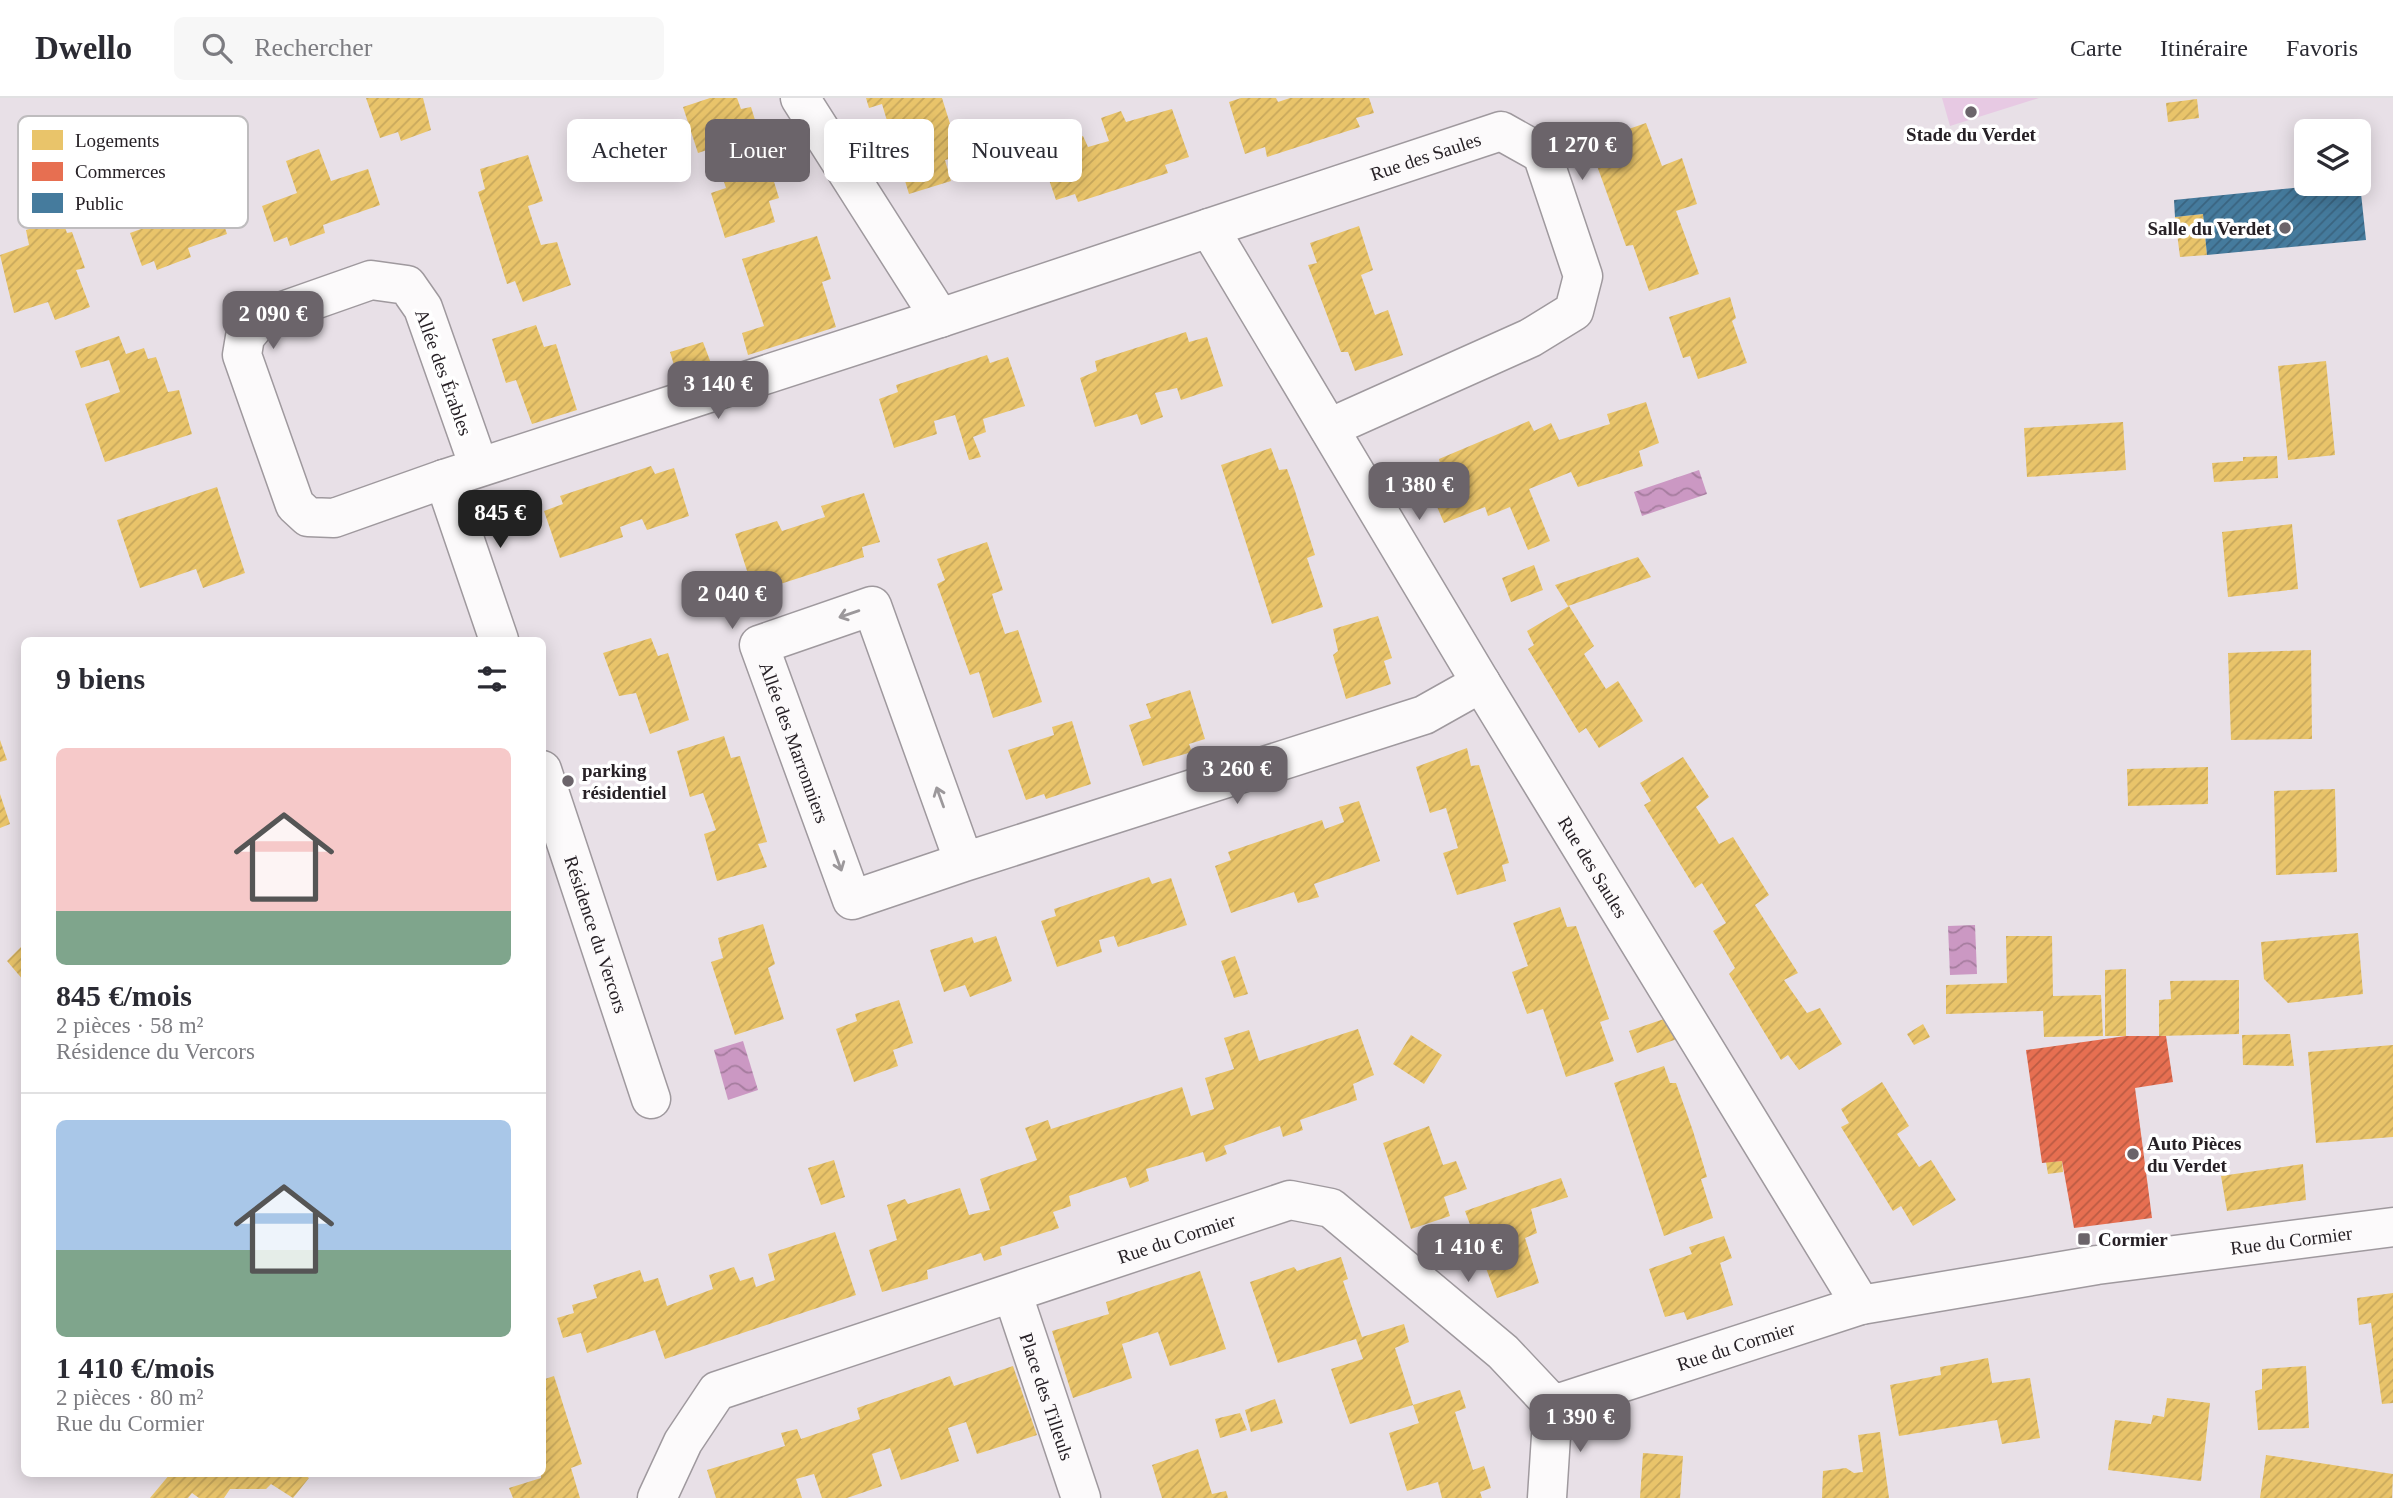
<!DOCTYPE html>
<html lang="fr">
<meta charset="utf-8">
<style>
:root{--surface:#fff;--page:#f7f7f7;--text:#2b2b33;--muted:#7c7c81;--line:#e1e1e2;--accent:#6b646a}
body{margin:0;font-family:Georgia,serif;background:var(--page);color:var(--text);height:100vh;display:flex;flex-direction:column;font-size:26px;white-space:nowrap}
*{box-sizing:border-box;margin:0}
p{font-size:23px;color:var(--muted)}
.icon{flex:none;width:38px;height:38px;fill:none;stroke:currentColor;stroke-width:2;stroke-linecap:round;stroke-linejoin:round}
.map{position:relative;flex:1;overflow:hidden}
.details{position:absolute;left:21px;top:539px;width:525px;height:840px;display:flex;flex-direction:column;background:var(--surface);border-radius:10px;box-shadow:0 4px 18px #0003}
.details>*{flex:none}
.hud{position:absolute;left:567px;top:21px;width:665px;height:63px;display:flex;gap:14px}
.tools{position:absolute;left:2294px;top:21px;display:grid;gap:14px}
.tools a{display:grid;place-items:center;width:77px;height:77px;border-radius:10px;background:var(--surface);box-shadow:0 4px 18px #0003;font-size:35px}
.price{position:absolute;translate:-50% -60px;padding:0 16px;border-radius:14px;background:var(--accent);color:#fff;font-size:23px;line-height:46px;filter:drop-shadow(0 2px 4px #0008)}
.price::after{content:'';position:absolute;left:50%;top:42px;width:21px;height:16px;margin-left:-10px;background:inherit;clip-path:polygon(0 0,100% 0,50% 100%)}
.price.active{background:#222;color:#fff}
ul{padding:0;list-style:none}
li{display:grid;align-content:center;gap:14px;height:371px;padding:0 35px}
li+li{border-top:2px solid var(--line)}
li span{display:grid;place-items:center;height:217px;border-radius:10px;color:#555}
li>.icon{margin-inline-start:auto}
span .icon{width:126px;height:126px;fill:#fffc;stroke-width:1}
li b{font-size:30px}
h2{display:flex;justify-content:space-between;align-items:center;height:84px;padding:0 35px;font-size:30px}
.pill{padding:0 24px;border-radius:10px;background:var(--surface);box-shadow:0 4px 18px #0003;font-size:24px;line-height:63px}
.pill.active{background:var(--accent);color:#fff}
header{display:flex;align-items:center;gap:42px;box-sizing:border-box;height:98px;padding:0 35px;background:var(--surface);border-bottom:2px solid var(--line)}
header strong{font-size:33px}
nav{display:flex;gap:38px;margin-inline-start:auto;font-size:24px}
.search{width:490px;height:63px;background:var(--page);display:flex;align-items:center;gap:18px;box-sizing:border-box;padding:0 24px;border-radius:10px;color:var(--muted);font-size:26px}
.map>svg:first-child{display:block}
.park{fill:#e7c9e3}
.water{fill:url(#water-waves)}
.homes{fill:url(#homes-hatch)}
.shops{fill:url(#shops-hatch)}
.public{fill:url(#public-hatch)}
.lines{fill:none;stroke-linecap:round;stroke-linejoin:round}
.minor-casing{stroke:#9f999e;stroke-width:41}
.minor{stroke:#fcfafb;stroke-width:38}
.oneway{stroke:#9c989b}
.poi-dot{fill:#6b646a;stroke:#fff;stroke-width:2.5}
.labels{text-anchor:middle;stroke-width:7;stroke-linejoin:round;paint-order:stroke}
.poi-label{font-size:19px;font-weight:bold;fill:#272126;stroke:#fff;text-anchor:start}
.street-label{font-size:19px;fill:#272126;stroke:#fff}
.key{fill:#fff;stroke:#bebcbe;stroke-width:2}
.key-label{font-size:19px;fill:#272126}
</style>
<header>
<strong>Dwello</strong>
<div class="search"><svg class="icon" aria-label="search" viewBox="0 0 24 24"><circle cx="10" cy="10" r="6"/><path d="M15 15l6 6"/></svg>Rechercher</div>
<nav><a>Carte</a><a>Itinéraire</a><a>Favoris</a></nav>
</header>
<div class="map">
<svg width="2393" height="1400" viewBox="0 0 2393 1400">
<defs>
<pattern id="water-waves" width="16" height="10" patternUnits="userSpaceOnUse" patternTransform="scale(1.75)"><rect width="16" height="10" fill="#cb98c3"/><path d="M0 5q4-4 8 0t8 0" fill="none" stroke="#a57c9e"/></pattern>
<pattern id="homes-hatch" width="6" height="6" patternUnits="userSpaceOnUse" patternTransform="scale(1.75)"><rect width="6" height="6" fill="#e9c46a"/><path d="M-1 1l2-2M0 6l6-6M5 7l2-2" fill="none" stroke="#c8a85c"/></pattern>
<pattern id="shops-hatch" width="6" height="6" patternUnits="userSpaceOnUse" patternTransform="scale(1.75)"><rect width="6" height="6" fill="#e76f51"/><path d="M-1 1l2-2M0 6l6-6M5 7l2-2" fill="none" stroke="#bb5b43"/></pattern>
<pattern id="public-hatch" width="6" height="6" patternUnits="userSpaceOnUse" patternTransform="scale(1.75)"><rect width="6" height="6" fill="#457b9d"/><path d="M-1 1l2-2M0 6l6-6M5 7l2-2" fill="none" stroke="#3a6480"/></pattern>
</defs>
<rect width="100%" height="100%" fill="#e8e0e7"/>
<!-- park -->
<polygon class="park" points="1942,0 2039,0 1950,28"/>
<!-- water -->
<g class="water">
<polygon points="1699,372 1707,396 1642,418 1634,394"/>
<polygon points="1975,827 1977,876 1950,877 1948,828"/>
<polygon points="743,943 758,992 728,1002 714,952"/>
</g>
<!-- homes -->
<g class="homes">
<polygon points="366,0 423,0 431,32 401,43 398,34 380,40"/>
<polygon points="710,0 737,0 741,11 751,9 779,100 769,103 775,124 725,140 711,95 726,90 713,50 698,55 683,9"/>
<polygon points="866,0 942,0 960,58 945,62 951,83 909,96 882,6 869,10"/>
<polygon points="1241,0 1276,0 1278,4 1290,0 1369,0 1374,15 1356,20 1360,29 1267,59 1265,49 1245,56 1229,4"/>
<polygon points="2197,1 2199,20 2168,24 2166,5"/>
<polygon points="1172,11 1189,59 1165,67 1168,75 1078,104 1075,96 1056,102 1039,53 1083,38 1088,49 1109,43 1101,20 1121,13 1126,24"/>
<polygon points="1646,25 1662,68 1682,60 1697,106 1676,113 1699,176 1649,193 1633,147 1626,148 1596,65 1603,62 1597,42"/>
<polygon points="319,51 331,83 368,71 380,107 323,127 325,135 311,140 290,148 287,139 274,144 262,108 297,95 286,63"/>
<polygon points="528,57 543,103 528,108 534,127 541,147 557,144 571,187 523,204 515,183 507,186 478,94 485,91 480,71"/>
<polygon points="187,74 194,91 211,87 227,136 188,150 191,159 157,172 154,163 142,168 130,135 163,123 152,88"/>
<polygon points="2203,116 2207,157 2180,159 2175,119"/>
<polygon points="62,121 67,135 72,134 85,170 76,172 90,209 55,222 48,204 14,215 0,157 29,147 26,132"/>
<polygon points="1359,128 1373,172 1361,177 1375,217 1388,212 1403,257 1355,273 1348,254 1341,254 1308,167 1317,165 1310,145"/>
<polygon points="817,138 831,181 822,184 836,229 748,257 742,235 764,228 742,161"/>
<polygon points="1730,199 1736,220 1732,223 1747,265 1698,281 1690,258 1683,260 1669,219"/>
<polygon points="536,227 544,249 556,246 577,312 532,326 516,282 506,285 492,241"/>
<polygon points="1186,234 1189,244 1207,239 1223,288 1181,302 1177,290 1155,295 1163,319 1141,327 1137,316 1095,329 1080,280 1097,273 1095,263"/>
<polygon points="119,238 126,256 144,250 148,261 156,259 168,294 179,292 192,336 105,364 85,306 120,294 109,262 81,270 75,253"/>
<polygon points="703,244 712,268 678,280 670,254"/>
<polygon points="987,257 990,265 1008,259 1025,308 983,321 986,334 973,339 981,359 969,362 955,317 934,323 937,336 894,350 879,301 898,294 896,287"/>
<polygon points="2326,263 2335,357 2288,362 2278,268"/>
<polygon points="1646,304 1659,345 1639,353 1643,368 1578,389 1571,374 1529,391 1550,443 1528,452 1510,409 1488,418 1485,409 1444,425 1424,378 1441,371 1439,361 1529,323 1534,333 1551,325 1559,342 1610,326 1607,316"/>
<polygon points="2123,324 2126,372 2027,379 2024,330"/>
<polygon points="1271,350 1279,372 1287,371 1295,393 1315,457 1307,460 1323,509 1272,526 1221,367"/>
<polygon points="2277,358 2278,380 2214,384 2212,365 2243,363 2243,359"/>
<polygon points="651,368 655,376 674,370 689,418 647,432 642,421 620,429 623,439 560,460 544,413 563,406 560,398"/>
<polygon points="217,389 245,475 203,490 196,471 140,490 117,422"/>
<polygon points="864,395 880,444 862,449 864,459 774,488 770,479 751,485 735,436 777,423 782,433 825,419 821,408"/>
<polygon points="2292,426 2298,491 2228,499 2222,434"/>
<polygon points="987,444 1003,492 992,496 998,515 1005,536 1018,532 1042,604 993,620 979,574 970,577 937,486 945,482 937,461"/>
<polygon points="1638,459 1651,479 1568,508 1555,487"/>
<polygon points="1534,467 1543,492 1511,504 1502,480"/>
<polygon points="1569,508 1594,548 1584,556 1606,591 1618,583 1643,623 1599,650 1586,630 1579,635 1528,551 1534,547 1527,533"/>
<polygon points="1378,518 1392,560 1384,563 1391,586 1346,601 1333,557 1338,553 1333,531"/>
<polygon points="651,540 658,558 668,555 689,622 650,636 636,595 619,598 603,555"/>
<polygon points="2311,552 2312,641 2231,642 2228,555"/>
<polygon points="1190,592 1205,641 1189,646 1192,654 1143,668 1129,627 1151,620 1146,606"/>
<polygon points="1072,623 1091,686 1046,701 1044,696 1026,702 1008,652 1054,637 1052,629"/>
<polygon points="724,638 731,660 740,658 767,744 758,746 767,769 717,783 704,736 716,732 703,695 690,699 677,653"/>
<polygon points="0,642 7,662 0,664"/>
<polygon points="1467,650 1471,668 1479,667 1509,765 1502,767 1506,783 1457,797 1443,755 1458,750 1446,710 1430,715 1416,669"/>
<polygon points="1683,659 1709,699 1696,709 1707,726 1719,746 1733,739 1769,797 1755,807 1798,875 1784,882 1807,915 1820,910 1842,946 1799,972 1788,957 1781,962 1729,876 1735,870 1713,833 1726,825 1702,785 1695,790 1644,707 1651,703 1640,685"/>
<polygon points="2208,669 2208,706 2128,708 2127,671"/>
<polygon points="2335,691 2337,774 2276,777 2274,693"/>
<polygon points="0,696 10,726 0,730"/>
<polygon points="1359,703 1380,763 1314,786 1319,799 1298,805 1294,794 1231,815 1215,768 1231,762 1228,754 1322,722 1325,731 1344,724 1339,709"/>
<polygon points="1149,779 1152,786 1171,780 1187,827 1118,849 1114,838 1099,842 1102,854 1057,869 1041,823 1056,818 1054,811"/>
<polygon points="1560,809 1567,829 1576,828 1609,921 1600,924 1614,963 1566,979 1543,911 1527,916 1512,874 1528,868 1513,825"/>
<polygon points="763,826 775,866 768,870 784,921 735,937 711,864 723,860 718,840"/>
<polygon points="2358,835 2363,896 2288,905 2264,881 2261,844"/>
<polygon points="996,838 1012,883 970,899 965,887 944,894 930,852 972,839 974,845"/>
<polygon points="2006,838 2052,838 2053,898 2101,897 2103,938 2044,939 2043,913 1946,916 1946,887 2007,885"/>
<polygon points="24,846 24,883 7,863"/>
<polygon points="1235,858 1248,896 1234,900 1221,863"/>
<polygon points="2126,871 2126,938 2105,938 2105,872"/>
<polygon points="2239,882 2239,936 2159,938 2159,902 2171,901 2170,883"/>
<polygon points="899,902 913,945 893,952 898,968 854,984 836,931 857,923 855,916"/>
<polygon points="1664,921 1677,941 1637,955 1629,933"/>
<polygon points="1923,926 1930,939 1914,947 1907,936"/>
<polygon points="1358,931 1374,977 1353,986 1357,1002 1300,1022 1303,1032 1283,1039 1280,1028 1224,1048 1227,1056 1206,1064 1203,1054 1146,1071 1149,1083 1130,1090 1126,1079 1069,1098 1071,1108 1053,1114 1059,1130 1000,1149 1002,1157 984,1163 981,1155 927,1172 928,1181 882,1194 869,1152 897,1142 887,1107 905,1101 908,1106 960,1090 969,1117 990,1112 980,1081 1037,1062 1025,1030 1048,1022 1051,1031 1182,989 1191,1018 1214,1011 1205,980 1234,971 1224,940 1249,932 1259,963"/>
<polygon points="2290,936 2294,968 2243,967 2242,937"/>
<polygon points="1411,937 1442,957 1424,986 1393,966"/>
<polygon points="2393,947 2393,1039 2316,1045 2308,954"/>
<polygon points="1664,968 1670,985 1676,985 1693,1033 1707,1079 1701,1081 1713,1120 1664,1138 1614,985"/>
<polygon points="1882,984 1909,1028 1897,1036 1919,1069 1931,1062 1956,1102 1913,1128 1901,1108 1893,1113 1841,1029 1849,1025 1841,1011"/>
<polygon points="1429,1028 1443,1067 1456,1063 1467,1091 1444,1099 1450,1118 1411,1131 1383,1045"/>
<polygon points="834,1062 845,1099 821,1107 808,1070"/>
<polygon points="2062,1063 2063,1074 2048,1076 2046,1064"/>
<polygon points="2303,1066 2306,1102 2227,1113 2221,1078"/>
<polygon points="1561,1080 1568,1099 1531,1111 1537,1135 1525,1140 1539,1185 1497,1200 1465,1113"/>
<polygon points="835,1134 856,1197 665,1261 655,1232 587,1255 581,1235 563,1240 557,1220 574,1215 572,1207 597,1200 593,1187 640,1172 644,1184 658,1180 667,1208 713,1191 709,1177 734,1169 740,1183 753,1179 756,1189 775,1182 768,1156"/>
<polygon points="1724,1138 1732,1160 1720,1165 1733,1207 1687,1222 1684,1214 1665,1219 1649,1171 1692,1156 1689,1149"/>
<polygon points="1341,1159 1348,1181 1343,1183 1362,1239 1404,1226 1409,1244 1395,1250 1413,1307 1460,1292 1466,1310 1455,1314 1473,1372 1484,1368 1491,1390 1480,1394 1482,1400 1442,1400 1438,1384 1407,1393 1389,1335 1419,1325 1413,1307 1350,1326 1331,1271 1363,1261 1356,1241 1278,1265 1250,1184 1294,1169 1297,1173"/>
<polygon points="1200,1173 1226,1251 1170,1268 1158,1234 1122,1246 1132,1280 1073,1300 1052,1233 1109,1216 1106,1204"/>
<polygon points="2393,1195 2393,1305 2382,1306 2371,1225 2359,1227 2357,1200"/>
<polygon points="1988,1260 1992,1285 2030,1280 2040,1340 2002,1346 1997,1322 1899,1338 1890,1287 1941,1277 1940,1269"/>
<polygon points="1013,1268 1037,1337 977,1356 966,1324 948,1330 959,1363 901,1382 890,1350 872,1356 882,1388 847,1400 822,1400 814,1376 796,1381 802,1400 716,1400 707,1372 785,1348 781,1335 797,1331 801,1341 860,1321 857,1310 933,1284 950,1278 954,1288"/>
<polygon points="2306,1268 2309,1330 2258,1332 2255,1293 2262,1291 2262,1271"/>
<polygon points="554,1278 582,1366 571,1370 580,1400 513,1400 509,1390 541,1380 542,1282"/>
<polygon points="2167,1300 2210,1305 2201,1383 2108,1372 2115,1322 2151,1326 2153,1317 2164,1319"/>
<polygon points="1275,1301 1283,1325 1251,1334 1245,1312"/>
<polygon points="1240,1315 1247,1332 1220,1340 1215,1321"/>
<polygon points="1880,1334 1889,1400 1822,1400 1823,1373 1846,1370 1854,1375 1863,1374 1858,1337"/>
<polygon points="1198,1351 1212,1396 1226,1393 1228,1400 1162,1400 1152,1367"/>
<polygon points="1643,1355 1683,1358 1680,1400 1640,1400"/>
<polygon points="2266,1357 2393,1376 2392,1400 2260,1400"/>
<polygon points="170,1376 303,1376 309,1380 293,1400 271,1386 266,1391 230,1391 224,1400 199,1400 192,1395 188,1400 150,1400"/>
</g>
<!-- shops -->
<polygon class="shops" points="2126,938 2166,938 2173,984 2135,990 2152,1120 2074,1130 2062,1063 2042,1065 2026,952"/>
<!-- public -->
<polygon class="public" points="2332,86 2360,86 2366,142 2207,157 2203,116 2175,119 2174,102"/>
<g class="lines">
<!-- minor casing -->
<g class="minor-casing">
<g id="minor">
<path id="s1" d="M800 0 940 220 1209 130 1481 585 1861 1207"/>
<path id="s2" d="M1209 130 1501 33 1542 56 1583 178 1574 213 1530 240 1329 330"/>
<polyline points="479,369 423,210 407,187 371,182 260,221 245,239 242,257 295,407 308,419 334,420 444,381 940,220"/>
<polyline points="444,381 499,542"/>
<path id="s3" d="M542 672 651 1001"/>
<path id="s4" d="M964 764 872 508 759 547 852 802 964 764 1424 617 1481 585"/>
<path id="s5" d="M1013 1197 1081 1400"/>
<path id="s6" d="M657 1400 683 1344 717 1293 1290 1102 1331 1110 1503 1254 1553 1307 1861 1207 2097 1167 2393 1129"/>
<polyline points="1547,1400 1553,1307"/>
</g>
</g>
<!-- minor -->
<use href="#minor" class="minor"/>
</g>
<!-- one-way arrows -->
<defs><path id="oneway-shaft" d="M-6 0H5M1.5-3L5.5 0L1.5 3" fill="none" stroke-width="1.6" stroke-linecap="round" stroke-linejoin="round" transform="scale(1.75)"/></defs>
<g class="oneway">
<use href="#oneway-shaft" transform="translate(849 516) rotate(161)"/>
<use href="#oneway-shaft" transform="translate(940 699) rotate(-110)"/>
<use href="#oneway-shaft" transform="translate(838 763) rotate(70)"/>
</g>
<!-- markers -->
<g class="poi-dot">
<circle cx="1971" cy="14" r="7"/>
<circle cx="2285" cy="130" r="7"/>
<circle cx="568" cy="683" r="7"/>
<circle cx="2133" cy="1056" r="7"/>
<rect x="2077" y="1134" width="14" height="14" rx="3.5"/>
</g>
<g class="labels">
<!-- poi labels -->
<g class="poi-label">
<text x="1971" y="43" text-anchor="middle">Stade du Verdet</text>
<text x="2271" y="137" text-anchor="end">Salle du Verdet</text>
<text x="582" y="679">parking<tspan x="582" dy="22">résidentiel</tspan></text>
<text x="2147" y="1052">Auto Pièces<tspan x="2147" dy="22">du Verdet</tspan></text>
<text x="2098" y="1148">Cormier</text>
</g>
<!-- street labels -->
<g class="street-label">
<text dy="7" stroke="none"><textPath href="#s2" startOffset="228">Rue des Saules</textPath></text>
<text transform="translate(444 274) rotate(70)" y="7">Allée des Érables</text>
<text dy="7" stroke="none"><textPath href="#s4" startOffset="495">Allée des Marronniers</textPath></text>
<text dy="7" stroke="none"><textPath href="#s1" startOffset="1290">Rue des Saules</textPath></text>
<text dy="7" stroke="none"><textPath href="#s3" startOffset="173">Résidence du Vercors</textPath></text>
<text dy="7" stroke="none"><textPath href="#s6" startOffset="607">Rue du Cormier</textPath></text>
<text dy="7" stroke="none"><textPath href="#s6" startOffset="1825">Rue du Cormier</textPath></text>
<text dy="7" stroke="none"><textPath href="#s6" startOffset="1258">Rue du Cormier</textPath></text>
<text dy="7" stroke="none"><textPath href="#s5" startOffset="107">Place des Tilleuls</textPath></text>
</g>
</g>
<!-- legend -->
<rect x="18" y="18" width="230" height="112" rx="10" class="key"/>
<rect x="32" y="32" width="31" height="20" fill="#e9c46a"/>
<rect x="32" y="64" width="31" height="19" fill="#e76f51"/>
<rect x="32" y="95" width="31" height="20" fill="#457b9d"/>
<g class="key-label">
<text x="75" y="49">Logements</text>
<text x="75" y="80">Commerces</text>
<text x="75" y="112">Public</text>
</g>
</svg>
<div class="tools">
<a><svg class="icon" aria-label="layers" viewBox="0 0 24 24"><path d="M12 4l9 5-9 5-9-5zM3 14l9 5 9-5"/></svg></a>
</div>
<b class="price" style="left:1582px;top:84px">1 270 €</b>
<b class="price" style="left:273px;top:253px">2 090 €</b>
<b class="price" style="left:718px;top:323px">3 140 €</b>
<b class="price" style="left:1419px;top:424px">1 380 €</b>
<b class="price active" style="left:500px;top:452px">845 €</b>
<b class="price" style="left:732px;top:533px">2 040 €</b>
<b class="price" style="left:1237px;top:708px">3 260 €</b>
<b class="price" style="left:1468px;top:1186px">1 410 €</b>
<b class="price" style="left:1580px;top:1356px">1 390 €</b>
<div class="hud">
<a class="pill">Acheter</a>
<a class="pill active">Louer</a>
<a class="pill">Filtres</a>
<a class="pill">Nouveau</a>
</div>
<section class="details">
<h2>9 biens<svg class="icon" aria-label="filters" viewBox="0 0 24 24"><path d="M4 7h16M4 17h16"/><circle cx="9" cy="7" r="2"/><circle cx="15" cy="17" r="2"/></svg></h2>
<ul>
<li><span style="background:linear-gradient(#f6c9c9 75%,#7fa58c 0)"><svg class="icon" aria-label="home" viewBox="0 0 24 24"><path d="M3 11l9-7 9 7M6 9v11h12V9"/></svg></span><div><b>845 €/mois</b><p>2 pièces · 58 m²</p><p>Résidence du Vercors</p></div></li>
<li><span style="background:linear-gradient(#a9c7e8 60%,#7fa58c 0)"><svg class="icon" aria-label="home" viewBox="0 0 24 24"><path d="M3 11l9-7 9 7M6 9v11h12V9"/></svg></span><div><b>1 410 €/mois</b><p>2 pièces · 80 m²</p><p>Rue du Cormier</p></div></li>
</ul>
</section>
</div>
